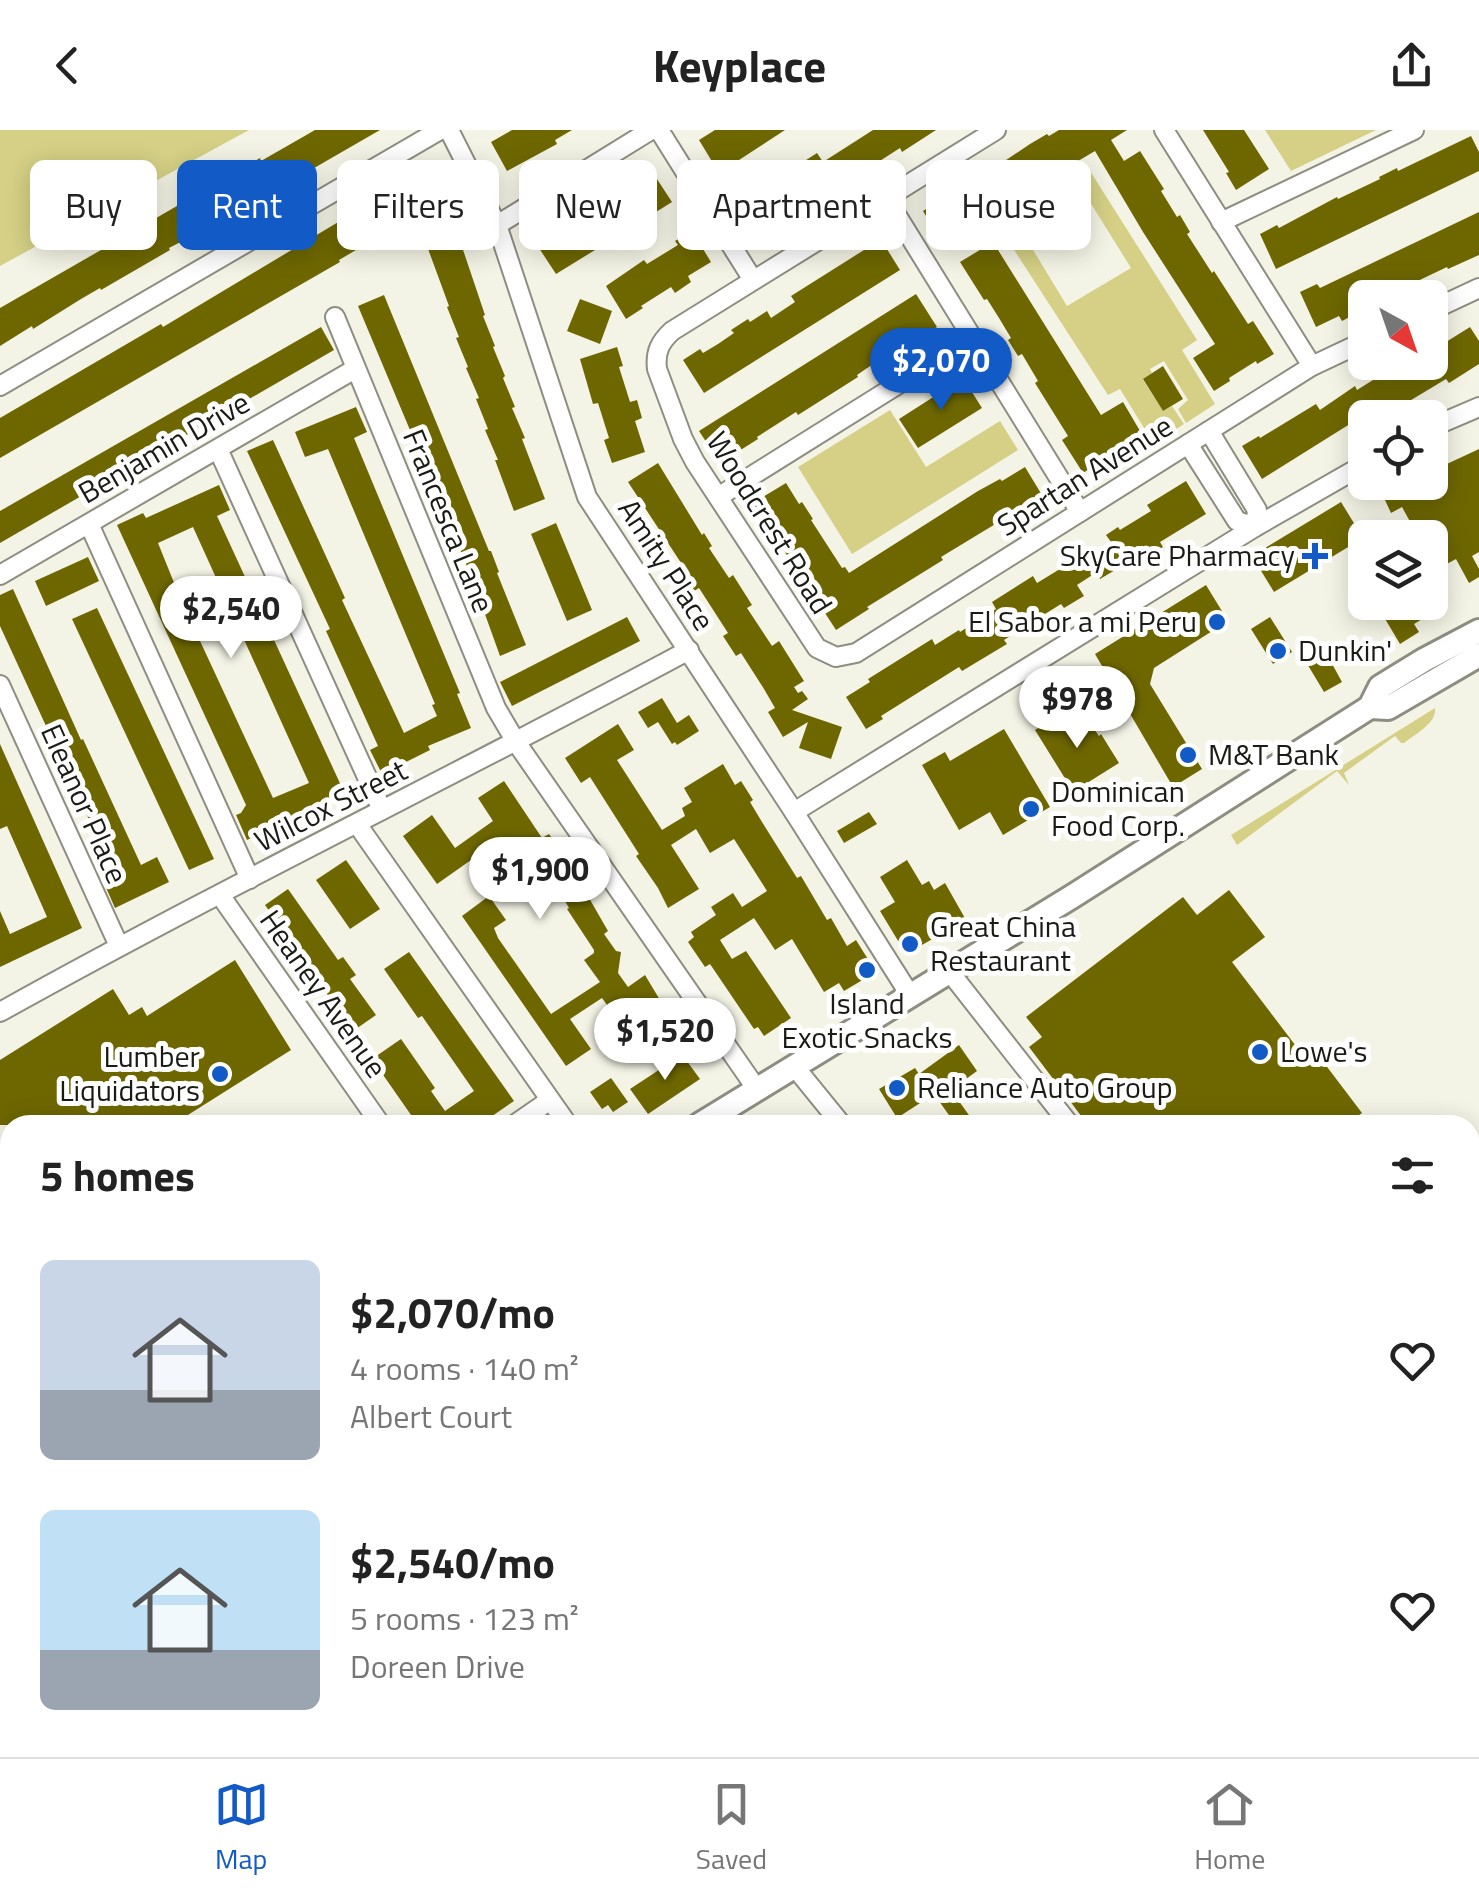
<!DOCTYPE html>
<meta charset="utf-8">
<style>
:root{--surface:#fff;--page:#f2f2f2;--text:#222;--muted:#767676;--line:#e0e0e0;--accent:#125bc6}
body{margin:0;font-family:"Titillium Web",sans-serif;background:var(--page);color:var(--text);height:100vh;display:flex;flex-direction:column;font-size:38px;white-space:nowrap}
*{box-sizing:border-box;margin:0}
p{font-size:32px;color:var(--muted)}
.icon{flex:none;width:55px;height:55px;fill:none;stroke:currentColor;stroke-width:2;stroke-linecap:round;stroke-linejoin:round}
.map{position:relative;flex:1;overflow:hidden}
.side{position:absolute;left:0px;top:985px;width:1480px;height:642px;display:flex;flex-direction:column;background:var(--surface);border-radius:30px 30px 0 0;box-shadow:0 5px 25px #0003}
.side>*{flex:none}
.banner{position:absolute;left:30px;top:30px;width:1420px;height:90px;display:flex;gap:20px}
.needle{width:65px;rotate:140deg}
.controls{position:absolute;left:1348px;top:150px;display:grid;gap:20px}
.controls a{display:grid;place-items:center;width:100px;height:100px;border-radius:15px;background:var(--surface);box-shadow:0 5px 25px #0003;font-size:50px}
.price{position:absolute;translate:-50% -85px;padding:0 22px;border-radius:35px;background:#fff;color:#222;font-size:32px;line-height:65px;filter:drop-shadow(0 2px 5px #0008)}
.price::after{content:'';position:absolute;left:50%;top:60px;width:30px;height:22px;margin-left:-15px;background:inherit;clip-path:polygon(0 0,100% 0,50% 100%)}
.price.on{background:var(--accent);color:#fff}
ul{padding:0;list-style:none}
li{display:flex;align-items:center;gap:30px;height:250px;padding:0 40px}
li span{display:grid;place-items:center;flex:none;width:280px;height:200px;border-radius:15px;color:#555}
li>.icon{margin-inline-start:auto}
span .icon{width:120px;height:120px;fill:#fffc;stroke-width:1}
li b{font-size:42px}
h2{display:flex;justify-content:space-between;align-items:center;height:120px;padding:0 40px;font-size:42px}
.tag{padding:0 35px;border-radius:15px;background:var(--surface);box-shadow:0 5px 25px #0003;font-size:35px;line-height:90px}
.tag.on{background:var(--accent);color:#fff}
header{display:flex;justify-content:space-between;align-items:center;height:130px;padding:0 40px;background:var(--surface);font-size:45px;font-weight:700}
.dock{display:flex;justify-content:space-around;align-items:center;height:140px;border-top:2px solid var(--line);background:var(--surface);font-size:28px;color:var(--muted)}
.dock a{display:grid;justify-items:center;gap:5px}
.dock .on{color:var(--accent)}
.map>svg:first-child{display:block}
.green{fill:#d5d085;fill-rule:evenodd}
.building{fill:#6e6700;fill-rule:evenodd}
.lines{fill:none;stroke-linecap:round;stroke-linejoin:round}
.minor-casing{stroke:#8e8d81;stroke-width:22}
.secondary-casing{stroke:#8e8d81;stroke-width:28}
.minor{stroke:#fff;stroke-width:18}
.secondary{stroke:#fff;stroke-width:22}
.poi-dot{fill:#125bc6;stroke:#fff;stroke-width:4}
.labels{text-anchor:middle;stroke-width:10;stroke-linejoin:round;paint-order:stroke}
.street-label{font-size:30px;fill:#1b1b16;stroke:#fff}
.poi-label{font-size:30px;fill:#1b1b16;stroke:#fff;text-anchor:start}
</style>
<header><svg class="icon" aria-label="back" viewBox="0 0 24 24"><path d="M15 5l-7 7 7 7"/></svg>Keyplace<svg class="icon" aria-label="share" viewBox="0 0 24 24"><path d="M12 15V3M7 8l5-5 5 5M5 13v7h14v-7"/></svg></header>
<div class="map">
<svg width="1479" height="1627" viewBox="0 0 1479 1627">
<rect width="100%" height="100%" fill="#f4f4e6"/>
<!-- green -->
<g class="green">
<polygon points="0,0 249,0 0,136"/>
<polygon points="1265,0 1376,0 1291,41"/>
<path d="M1090 41 1197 210 1182 220 1215 274 1186 293 1178 279 1188 270 1164 231 1150 239 1152 243 1143 250 1163 281 1172 276 1184 294 1154 314 1120 259 1108 265 998 95ZM1090 72 1131 138 1067 176 1027 110Z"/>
<polygon points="890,280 926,337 1000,291 1018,320 852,424 798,337"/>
<path d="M1435 578C1437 593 1415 604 1404 613H1401L1395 606 1344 643 1349 655 1337 641 1237 715 1231 705Z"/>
</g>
<!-- building -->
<g class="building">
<polygon points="315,0 380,0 238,82 169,118 170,120 101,160 100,158 81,169 33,199 32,196 0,216 0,178 101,120 97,113 109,106 113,113 260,28 261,31"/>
<polygon points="512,0 572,0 555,10 557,14 507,41 491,12"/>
<polygon points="715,0 785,0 719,43 699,10"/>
<polygon points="873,0 936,0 902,22 900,18 858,45 856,42 844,50 815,68 818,74 757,111 737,79 803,38 800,34 817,23 823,32"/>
<polygon points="1059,0 1127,0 1111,10 1124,31 1140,21 1164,59 1161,61 1177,87 1180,85 1190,102 1187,104 1212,143 1214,141 1248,194 1253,191 1274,224 1257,234 1256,231 1229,248 1230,251 1214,261 1193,228 1215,214 1143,102 1095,21 1051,47 1049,44 1005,72 1007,76 943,114 923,81 939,71 941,74 1030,14 1047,4 1049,6"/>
<polygon points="1203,0 1244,0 1269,39 1236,60 1226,43 1229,42"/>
<polygon points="1471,6 1479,22 1479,41 1276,139 1260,104 1277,95 1279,98 1337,67 1338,69 1380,49 1379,47 1397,38 1398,41"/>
<polygon points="434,38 451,68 391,102 390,100 339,130 340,132 0,328 0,288 161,194 163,197 365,76 367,79 405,57 403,55"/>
<polygon points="651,40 672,72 632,97 630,94 603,110 593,117 595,120 556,144 535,112"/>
<polygon points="1479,82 1479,125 1448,139 1447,137 1405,157 1406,160 1390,168 1365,168 1365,179 1342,191 1339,186 1316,197 1300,162 1317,154 1320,158"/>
<polygon points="692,101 711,132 688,146 691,152 675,163 671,157 641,176 643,178 626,189 606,156 644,130 647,134 678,115 675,111"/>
<polygon points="457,102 485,185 483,186 495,216 493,217 505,246 503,248 515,277 512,278 525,308 522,309 545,369 514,381 495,330 498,330 485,300 488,299 476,269 479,268 466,238 468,237 456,208 459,207 447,177 449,176 427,116"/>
<polygon points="880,108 900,140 704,263 683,230 700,219 703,223 718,214 734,203 731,200 748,189 750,192 767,181 771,188 795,172 791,166 864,120 863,118"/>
<polygon points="993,112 1101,285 1123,272 1143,306 1126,316 1124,313 1098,329 1100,332 1083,343 1062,310 1068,306 1035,253 1038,251 1022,224 1018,226 1008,210 1011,208 999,188 987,169 984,170 960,132"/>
<polygon points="916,164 937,197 898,222 896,220 876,232 857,245 858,247 798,285 796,282 757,307 758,309 720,333 699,301"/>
<polygon points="384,165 489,421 491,421 499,442 497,443 526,515 500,526 472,448 358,176"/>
<polygon points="580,169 612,181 600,214 567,201"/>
<polygon points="321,197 334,220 0,413 0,381"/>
<polygon points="1470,197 1479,211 1479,234 1449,253 1446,249 1383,287 1377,277 1262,349 1242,316 1259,306 1260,308 1316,274 1320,280 1355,256 1357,260 1381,245 1383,248 1407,232 1430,232 1430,219 1444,210 1446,212"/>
<polygon points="617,217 623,236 619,237 630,272 637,270 642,288 635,291 645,322 612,333 604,310 609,308 598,273 593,274 580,229"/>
<polygon points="1163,236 1183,269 1163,281 1143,249"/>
<polygon points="963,248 982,278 918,318 899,289"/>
<polygon points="356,277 367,302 354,308 460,563 457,564 471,598 428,616 430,620 382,644 370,620 378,616 326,501 330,499 247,321 273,310 345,468 342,470 404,603 437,586 432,575 435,574 328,319 305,327 295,302"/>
<polygon points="1479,319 1479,422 1472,426 1479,439 1479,447 1469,453 1456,429 1430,443 1430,408 1419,408 1402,377 1391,383 1385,370 1418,352 1439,352 1434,340"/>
<polygon points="658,333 702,405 704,403 712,416 709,418 729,448 733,445 752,475 747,478 772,516 779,511 804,551 794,557 798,563 802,561 808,569 792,580 842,597 831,629 799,618 808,592 783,607 768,582 775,578 764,559 741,523 736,526 723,506 728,503 699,458 694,461 682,445 687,442 628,352"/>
<polygon points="1025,337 1045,370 1028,380 1027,378 1004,392 1002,390 941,427 943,430 867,477 869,479 836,500 825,483 829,481 810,451 806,454 781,416 785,414 768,387 764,390 753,373 786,353 799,374 802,372 813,389 811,390 842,438 845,437 849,443 978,361 1000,349 1002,351"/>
<polygon points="1186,351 1206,384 1160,412 1163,417 1146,427 1144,423 1100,449 1097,442 1077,455 1084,466 1064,478 1061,474 1037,489 1004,510 1007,514 962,541 959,537 881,586 883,589 866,599 846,567 870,552 868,549 932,509 935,515 959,500 960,502 996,479 992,472 1033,446 1037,453 1073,431 1070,427 1082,420 1087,427 1099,420 1111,412 1106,405 1118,397 1120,400 1151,381 1147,375"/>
<path d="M219 355 230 380 217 386 344 662 300 682 301 685 247 710 236 685 241 683 246 675 117 395 143 383 146 388ZM193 397 309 653 273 668 181 470 158 413Z"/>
<polygon points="1341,372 1363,408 1274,462 1252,426"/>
<polygon points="556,393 592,480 567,491 531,404"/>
<polygon points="88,427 99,451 46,476 35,451"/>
<polygon points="1206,455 1228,491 1154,538 1150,554 1202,639 1173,657 1095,524"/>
<polygon points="13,459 81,610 83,609 141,735 157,727 169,752 115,778 104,753 116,748 0,496 0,465"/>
<polygon points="1386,472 1415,472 1424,488 1414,494 1419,502 1400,514 1378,477"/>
<polygon points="97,478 214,729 189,740 72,489"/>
<polygon points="627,487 640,511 512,576 500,552"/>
<polygon points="1270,487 1292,522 1273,534 1251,499"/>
<polygon points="1325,521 1342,552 1324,562 1306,532"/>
<polygon points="662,568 677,593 689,585 699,601 677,615 675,612 672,614 658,592 648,598 638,582"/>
<polygon points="1062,583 1076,606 1092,596 1099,606 1101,604 1119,633 1079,658 1077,654 1071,658 1035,600"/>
<polygon points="618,594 634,620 617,630 662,700 685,686 682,678 692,672 684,658 723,634 735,655 741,651 753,670 750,672 762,692 797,748 801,746 827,790 831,788 847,816 856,810 876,842 844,861 839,853 824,862 792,809 775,820 754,788 720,810 732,829 746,821 791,888 764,906 758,897 754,899 710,834 705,837 688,812 694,807 691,802 716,785 711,777 733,763 742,777 767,761 734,709 710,723 696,699 671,715 699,759 668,778 658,758 636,726 639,724 590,647 581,653 565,628"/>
<polygon points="1004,599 1050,677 1003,705 990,682 959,700 922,635 945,622 950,631"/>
<polygon points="0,614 82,798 0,837 0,781 10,804 47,787 7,696 0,699"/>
<polygon points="504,651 542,708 549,704 558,717 556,718 581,754 608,801 604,804 616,821 621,822 618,843 628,857 645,845 672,890 678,886 684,896 663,911 650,894 637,902 622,878 618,877 612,882 602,868 570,889 591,919 566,936 462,786 489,766 506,790 494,798 498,808 551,884 600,852 584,830 594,823 594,820 567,779 569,778 554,752 547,757 514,710 489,726 502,744 488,754 471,730 437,754 403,706 432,685 455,718 493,691 478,668"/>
<polygon points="869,682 877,694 844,713 837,701"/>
<polygon points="346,730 380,779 350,799 316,750"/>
<polygon points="907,730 922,755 929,751 934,760 945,753 966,790 906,824 880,781 895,772 880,747"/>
<polygon points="288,759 338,830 343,827 356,845 350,849 376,885 353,901 265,775"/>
<polygon points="1229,760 1265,807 1232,832 1302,924 1312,917 1362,983 1346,995 1088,995 1029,917 1042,907 1026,887 1183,767 1197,785"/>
<polygon points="409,822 514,971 479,995 418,995 372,929 401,909 435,958 431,961 445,981 474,961 422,886 418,888 384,839"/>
<polygon points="235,830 291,920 172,995 0,995 0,930 113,859 129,885 142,877 147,886"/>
<polygon points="959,915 977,941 951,960 976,995 956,995 934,964 897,988 879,959 915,938 919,944"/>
<polygon points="678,919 700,949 648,984 630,959 671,932 667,927"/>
<polygon points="611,948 628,972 613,982 608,975 602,979 590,962"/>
</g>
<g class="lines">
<!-- minor casing -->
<g class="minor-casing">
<g id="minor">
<polyline points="449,0 497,95 587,367 794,682 910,865"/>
<polyline points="659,0 753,150"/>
<path d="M996 0 672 201C660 212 655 222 657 239L683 309 695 332 817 518 836 527 856 523 1312 236 1365 211"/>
<polyline points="1164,0 1312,236"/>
<polyline points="886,68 1080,382"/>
<polyline points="1221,92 1414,0"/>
<polyline points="497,95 651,0"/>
<polyline points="1430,181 1479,158"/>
<polyline points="335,187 496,578 516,612 756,958"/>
<polyline points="0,256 440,0"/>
<polyline points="1430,298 1479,277"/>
<polyline points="1188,314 1237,391 1255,397 1257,380 1209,301"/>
<polyline points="218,319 382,680"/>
<polyline points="718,367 972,208"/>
<polyline points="89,394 250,749"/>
<polyline points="0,445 355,239"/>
<polyline points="0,555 119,816"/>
<polyline points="794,682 1255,397 1365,334"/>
<polyline points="357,694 568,995"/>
<polyline points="220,765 381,995"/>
<polyline points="949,841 1070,995"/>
<path d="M0 882C226 756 460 643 689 520"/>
<polyline points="794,936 842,995"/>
<polyline points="514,995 550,970"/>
<polyline points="1470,1056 1479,1067"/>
<polyline points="1470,1168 1479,1162"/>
<polyline points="1470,1335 1479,1347"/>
<polyline points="147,1618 154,1627"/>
<polyline points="373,1618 381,1627"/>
<polyline points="723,1618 732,1627"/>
<polyline points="1344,1618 1352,1627"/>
<polyline points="648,1627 658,1618"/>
<polyline points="869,1627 880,1618"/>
<polyline points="1124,1627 1134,1618"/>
</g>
</g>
<!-- secondary casing -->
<g class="secondary-casing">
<g id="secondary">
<polyline points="1370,577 1388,578 1479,525"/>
<polyline points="699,995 1073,766 1370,577 1380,557 1424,530 1479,501"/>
<polyline points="0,1388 10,1382"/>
<polyline points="0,1413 10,1408"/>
</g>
</g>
<!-- minor -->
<use href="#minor" class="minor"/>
<!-- secondary -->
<use href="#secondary" class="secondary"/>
</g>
<!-- markers -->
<g class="poi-dot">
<path d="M1310 411h10v10h10v10h-10v10h-10v-10h-10v-10h10z"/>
<circle cx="1217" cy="492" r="10"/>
<circle cx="1278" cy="521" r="10"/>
<circle cx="1188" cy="625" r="10"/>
<circle cx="1031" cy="679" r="10"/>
<circle cx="910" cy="814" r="10"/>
<circle cx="867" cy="840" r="10"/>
<circle cx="1260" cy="922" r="10"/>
<circle cx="220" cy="944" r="10"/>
<circle cx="897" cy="958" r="10"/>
</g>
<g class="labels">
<!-- street labels -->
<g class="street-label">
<text transform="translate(164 318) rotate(-30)" y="10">Benjamin Drive</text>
<text transform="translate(1085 346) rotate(-32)" y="10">Spartan Avenue</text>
<text transform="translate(448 391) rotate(68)" y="10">Francesca Lane</text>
<text transform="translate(769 393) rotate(58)" y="10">Woodcrest Road</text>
<text transform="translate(666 435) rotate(57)" y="10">Amity Place</text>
<text transform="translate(84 674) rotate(66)" y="10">Eleanor Place</text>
<text transform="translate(331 676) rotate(-27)" y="10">Wilcox Street</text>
<text transform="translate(323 864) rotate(55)" y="10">Heaney Avenue</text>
</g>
<!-- poi labels -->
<g class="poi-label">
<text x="1295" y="436" text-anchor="end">SkyCare Pharmacy</text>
<text x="1197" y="502" text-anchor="end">El Sabor a mi Peru</text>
<text x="1298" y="531">Dunkin'</text>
<text x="1208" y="635">M&amp;T Bank</text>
<text x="1051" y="672">Dominican<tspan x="1051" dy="34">Food Corp.</tspan></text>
<text x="930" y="807">Great China<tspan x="930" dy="34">Restaurant</tspan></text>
<text x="867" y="884" text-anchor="middle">Island<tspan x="867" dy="34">Exotic Snacks</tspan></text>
<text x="1280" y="932">Lowe's</text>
<text x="200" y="937" text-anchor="end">Lumber<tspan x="200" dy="34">Liquidators</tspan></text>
<text x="917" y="968">Reliance Auto Group</text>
</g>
</g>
</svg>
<div class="controls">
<a><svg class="needle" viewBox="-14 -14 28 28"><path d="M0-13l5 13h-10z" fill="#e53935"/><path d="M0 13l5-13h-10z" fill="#767676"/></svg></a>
<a><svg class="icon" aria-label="locate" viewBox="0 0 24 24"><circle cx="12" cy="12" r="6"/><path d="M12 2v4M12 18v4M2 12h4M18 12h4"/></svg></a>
<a><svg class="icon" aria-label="layers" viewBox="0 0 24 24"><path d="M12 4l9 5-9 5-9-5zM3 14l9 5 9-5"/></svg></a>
</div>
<b class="price on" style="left:941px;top:283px">$2,070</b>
<b class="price" style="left:231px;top:531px">$2,540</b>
<b class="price" style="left:1077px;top:621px">$978</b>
<b class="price" style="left:540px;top:792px">$1,900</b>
<b class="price" style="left:665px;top:953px">$1,520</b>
<div class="banner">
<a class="tag">Buy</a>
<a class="tag on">Rent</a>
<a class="tag">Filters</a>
<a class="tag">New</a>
<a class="tag">Apartment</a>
<a class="tag">House</a>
</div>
<section class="side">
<h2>5 homes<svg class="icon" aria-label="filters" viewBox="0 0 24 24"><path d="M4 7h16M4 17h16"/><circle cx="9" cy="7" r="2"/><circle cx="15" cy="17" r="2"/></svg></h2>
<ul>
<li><span style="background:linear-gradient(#c9d6e8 65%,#9aa5b1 0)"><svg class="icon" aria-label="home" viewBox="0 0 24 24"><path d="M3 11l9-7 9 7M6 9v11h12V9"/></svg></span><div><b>$2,070/mo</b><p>4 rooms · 140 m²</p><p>Albert Court</p></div><svg class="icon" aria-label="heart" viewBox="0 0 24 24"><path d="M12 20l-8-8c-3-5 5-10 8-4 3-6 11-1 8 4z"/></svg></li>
<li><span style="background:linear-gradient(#bfe0f5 70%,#9aa5b1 0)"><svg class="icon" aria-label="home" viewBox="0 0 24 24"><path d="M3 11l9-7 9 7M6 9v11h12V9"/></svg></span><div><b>$2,540/mo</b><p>5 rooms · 123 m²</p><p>Doreen Drive</p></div><svg class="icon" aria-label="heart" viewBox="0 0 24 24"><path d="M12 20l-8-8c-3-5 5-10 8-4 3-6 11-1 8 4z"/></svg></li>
</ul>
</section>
</div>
<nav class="dock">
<a class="on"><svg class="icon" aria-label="map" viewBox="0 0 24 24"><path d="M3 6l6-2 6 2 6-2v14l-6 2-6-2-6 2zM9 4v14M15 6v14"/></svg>Map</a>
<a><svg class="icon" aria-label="saved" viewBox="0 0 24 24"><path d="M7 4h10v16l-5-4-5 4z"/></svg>Saved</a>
<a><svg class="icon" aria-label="home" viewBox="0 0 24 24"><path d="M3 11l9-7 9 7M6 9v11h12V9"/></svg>Home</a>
</nav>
